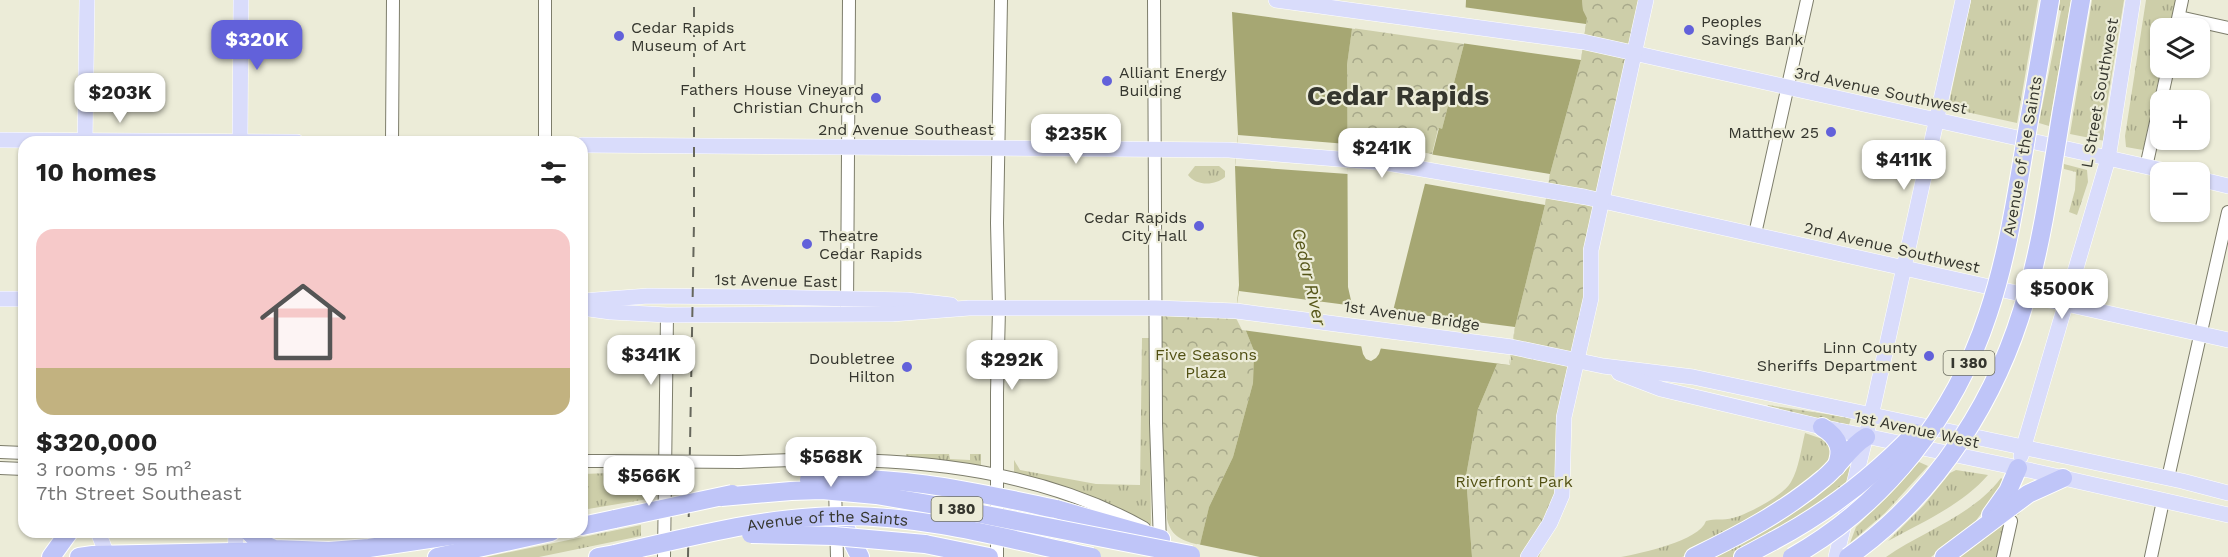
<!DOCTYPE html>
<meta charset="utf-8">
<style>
:root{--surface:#fff;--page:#f2f2f2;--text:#222;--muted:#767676;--accent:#6261da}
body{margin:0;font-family:"Work Sans",sans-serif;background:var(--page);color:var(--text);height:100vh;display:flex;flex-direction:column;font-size:22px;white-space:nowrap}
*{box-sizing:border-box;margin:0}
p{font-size:20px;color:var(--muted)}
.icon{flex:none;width:33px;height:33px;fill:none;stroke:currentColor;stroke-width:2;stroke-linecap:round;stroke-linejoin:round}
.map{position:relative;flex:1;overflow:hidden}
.sheet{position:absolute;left:18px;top:136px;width:570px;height:402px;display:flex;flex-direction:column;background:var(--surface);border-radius:18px;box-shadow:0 2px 4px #0004}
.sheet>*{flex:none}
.buttons{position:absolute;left:2150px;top:18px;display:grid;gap:12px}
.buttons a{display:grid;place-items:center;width:60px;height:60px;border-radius:12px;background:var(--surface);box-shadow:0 2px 4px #0004;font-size:30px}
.price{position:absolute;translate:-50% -51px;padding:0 14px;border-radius:12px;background:#fff;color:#222;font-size:20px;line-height:39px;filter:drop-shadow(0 2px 3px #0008)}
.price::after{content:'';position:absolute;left:50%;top:36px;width:18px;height:14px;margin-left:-9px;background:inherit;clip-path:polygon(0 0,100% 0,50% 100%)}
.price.selected{background:var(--accent);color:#fff}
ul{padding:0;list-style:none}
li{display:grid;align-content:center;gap:12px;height:318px;padding:0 18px}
li span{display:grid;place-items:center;height:186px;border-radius:18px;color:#555}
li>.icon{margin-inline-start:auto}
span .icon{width:108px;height:108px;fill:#fffc;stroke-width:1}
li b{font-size:26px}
h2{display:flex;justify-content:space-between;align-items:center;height:72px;padding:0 18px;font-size:26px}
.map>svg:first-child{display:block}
.grass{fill:url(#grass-tufts)}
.park{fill:url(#park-crowns)}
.garden{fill:url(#garden-dots)}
.water{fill:#a6a773}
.pier{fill:#ececd8}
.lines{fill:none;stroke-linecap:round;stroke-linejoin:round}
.minor-casing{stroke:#7d7d6b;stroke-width:14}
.major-casing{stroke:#fff;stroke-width:16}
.highway-casing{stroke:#fff;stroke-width:20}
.minor{stroke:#fff;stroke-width:12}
.major{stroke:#d9dcfb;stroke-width:15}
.highway{stroke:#bfc5f8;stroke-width:18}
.rail{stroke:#66675c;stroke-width:2;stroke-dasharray:10 10;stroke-linecap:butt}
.minor-bridge-casing{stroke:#7d7d6b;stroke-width:14;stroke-linecap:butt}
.highway-bridge-casing{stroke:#fff;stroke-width:20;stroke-linecap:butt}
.minor-bridge{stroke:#fff;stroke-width:12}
.highway-bridge{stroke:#bfc5f8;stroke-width:18}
.poi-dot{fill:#6261da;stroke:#ececd8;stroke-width:2}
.labels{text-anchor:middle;stroke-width:4.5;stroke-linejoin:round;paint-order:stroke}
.shield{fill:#ececd8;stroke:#6c6d61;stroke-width:1.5}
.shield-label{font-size:15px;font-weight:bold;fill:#35362e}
.poi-label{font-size:16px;fill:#35362e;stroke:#ececd8;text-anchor:end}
.street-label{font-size:16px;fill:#35362e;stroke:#ececd8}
.park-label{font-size:16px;fill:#525114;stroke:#ececd8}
.water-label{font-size:18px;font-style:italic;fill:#555518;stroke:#ececd8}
.town-label{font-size:28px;font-weight:bold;fill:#35362e;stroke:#ececd8}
</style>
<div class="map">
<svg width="2228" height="557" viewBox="0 0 2228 557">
<defs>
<pattern id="grass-tufts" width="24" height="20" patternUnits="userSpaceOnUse" patternTransform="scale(1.5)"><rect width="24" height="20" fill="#cdcea9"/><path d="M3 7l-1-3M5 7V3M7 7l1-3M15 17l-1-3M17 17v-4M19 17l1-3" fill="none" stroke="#a7a88a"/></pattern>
<pattern id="park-crowns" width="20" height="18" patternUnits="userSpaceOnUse" patternTransform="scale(1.5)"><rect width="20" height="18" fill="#cdcea9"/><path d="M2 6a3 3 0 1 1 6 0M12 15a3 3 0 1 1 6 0" fill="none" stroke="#a7a88a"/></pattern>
<pattern id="garden-dots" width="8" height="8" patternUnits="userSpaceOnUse" patternTransform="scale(1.5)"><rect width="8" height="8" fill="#cdcea9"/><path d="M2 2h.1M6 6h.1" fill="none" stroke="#a7a88a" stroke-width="1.8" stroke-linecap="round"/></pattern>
</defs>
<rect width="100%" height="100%" fill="#ececd8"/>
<!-- grass -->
<g class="grass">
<polygon points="1971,0 2038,0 2017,123 1948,108"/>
<polygon points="2060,0 2071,0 2049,126 2039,123 2061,11 2059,10"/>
<polygon points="2092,0 2124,0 2103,129 2106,135 2105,141 2070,134"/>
<polygon points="2146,0 2176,0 2170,28 2160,28 2161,68 2143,150 2126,147 2125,136"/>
<polygon points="2064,164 2087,170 2088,182 2077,215 2069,212 2075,190 2076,172 2064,169"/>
<path d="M1195 166H1219L1225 171V177C1215 186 1196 186 1188 175Z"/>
<polygon points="1142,338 1149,338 1151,525 1114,507 1014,472 1014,460 1020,470 1096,484 1140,485"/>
<path d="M1805 433 1834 443 1836 454 1814 481 1709 545 1682 557H1621C1641 553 1699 541 1706 521 1715 518 1723 521 1733 518 1748 514 1783 496 1791 482 1799 468 1801 449 1805 433Z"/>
<polygon points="906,454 949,454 950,459 970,460 970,454 981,454 981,465 974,466 906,458"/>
<polygon points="1852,461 1847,488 1735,557 1708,557"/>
<polygon points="1919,462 1928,466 1885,513 1850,543 1856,527 1891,493"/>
<path d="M1956 470 1988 475C1962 505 1921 523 1888 541L1924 505 1950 473Z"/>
<polygon points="611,473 655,473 648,499 582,510 582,474"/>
<path d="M2001 478 2005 481 1975 522 1931 557H1886C1925 530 1972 516 2001 478Z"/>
<polygon points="2044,491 2045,493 2029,502 2018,515 2014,514 2005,522 1997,557 1956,557 1990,533 2029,498"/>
<polygon points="641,525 641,536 539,557 486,557"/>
</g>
<!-- park -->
<g class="park">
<polygon points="1582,0 1646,0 1605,186 1554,515 1539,557 1472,557 1466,476 1478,409 1497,364 1510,365 1515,327 1545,205 1550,174 1581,60 1587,18 1583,10"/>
<polygon points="1352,28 1464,44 1442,129 1438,129 1432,154 1397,148 1347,144 1347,65"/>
<path d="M1156 308 1236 312 1242 321 1254 351 1253 383 1233 457 1209 507 1200 545C1183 541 1171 537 1167 519Z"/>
</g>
<!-- garden -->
<polygon class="garden" points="1768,405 1851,418 1848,428 1767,407"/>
<!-- water -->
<polygon class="water" points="1356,0 1347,65 1348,287 1363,354 1366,359 1371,361 1376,358 1379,354 1393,311 1439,128 1442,129 1464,44 1466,0 1582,0 1583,10 1587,18 1581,60 1550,174 1545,205 1515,327 1509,365 1497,364 1478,409 1466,476 1472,557 1197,557 1209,507 1233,457 1253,383 1254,351 1242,321 1236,312 1239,285 1235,166 1238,135 1232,12"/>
<!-- pier -->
<g class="pier">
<polygon points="1233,0 1359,0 1355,29 1232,12"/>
<polygon points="1463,7 1586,24 1581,60 1461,43"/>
<polygon points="1238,135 1347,144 1348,174 1235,166"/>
<polygon points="1429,154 1550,174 1545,205 1421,183"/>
<polygon points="1239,291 1355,306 1366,347 1242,330 1235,316"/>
<polygon points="1390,311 1515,327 1509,365 1377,348"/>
<polygon points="1197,544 1260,557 1194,557"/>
</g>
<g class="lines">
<!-- minor casing -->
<g class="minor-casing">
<g id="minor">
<polyline points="545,0 545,142"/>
<polyline points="1154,0 1156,423 1160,544"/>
<polyline points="2179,17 2228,28"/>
<polyline points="2176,28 2182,0"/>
<polyline points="2161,100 2168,68"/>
<polyline points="392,142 393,0"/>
<polyline points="2146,167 2160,104"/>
<polyline points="1755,234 1807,0"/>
<polyline points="847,308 849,0"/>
<polyline points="0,452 24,453"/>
<polyline points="582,461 610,461"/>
<path d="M739 462C876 455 1023 460 1144 528"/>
<polyline points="0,468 24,469"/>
<path d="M794 468C811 468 826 473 835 488L837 557"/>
<polyline points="2168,478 2228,212"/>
<polyline points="664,557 667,315"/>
<polyline points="997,557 997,393 999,308 997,223 1001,0"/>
<polyline points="2003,557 2011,521"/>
<polyline points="2151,557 2163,501"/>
</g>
</g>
<!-- major casing -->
<g class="major-casing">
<g id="major">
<polyline points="1276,0 1584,42 2171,172"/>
<polyline points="0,140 297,142"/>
<polyline points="85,142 87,0"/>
<polyline points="240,142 241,0"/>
<polyline points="582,145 1229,150 1387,163 1585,197 2228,340"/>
<polyline points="2199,179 2228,186"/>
<polyline points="0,299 24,299"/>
<polyline points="582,301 648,296 759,297 907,300 951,305"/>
<polyline points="582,308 611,312 667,315 892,314 969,308 1156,308 1236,311 1512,347 1603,366 1693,377 2182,481 2228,493"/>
<polyline points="1619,373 1661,389 1822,427 2033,471 2228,515"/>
<polyline points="2021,456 2108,159 2133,0"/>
<polyline points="98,532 108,557"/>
<polyline points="235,557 236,532"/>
<polyline points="1528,557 1550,523 1562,495 1564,417 1591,298 1591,250 1646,0"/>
<polyline points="1836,557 1874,403 1963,0"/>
</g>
</g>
<!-- highway casing -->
<g class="highway-casing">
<g id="highway">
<polyline points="2032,104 2050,0"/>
<polyline points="2062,110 2081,0"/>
<path d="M1822 427C1838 437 1844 449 1836 467"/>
<polyline points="1056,509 1161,539"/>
<polyline points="1991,515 2008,491 2018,468"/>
<polyline points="582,526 615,519"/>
<polyline points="846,529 860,557"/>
<polyline points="249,532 261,543 274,549 329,551 369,548 476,532"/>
<polyline points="925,544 989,557"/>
<polyline points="51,557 69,532"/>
<polyline points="79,557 93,555 275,551"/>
<polyline points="437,557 551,532"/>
<polyline points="598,557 615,554"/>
<path d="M1694 557C1740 535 1785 511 1824 478 1839 466 1850 446 1866 437"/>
<polyline points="1743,557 1773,541"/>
<polyline points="1944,557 2028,494 2063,478"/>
</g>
</g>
<!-- minor -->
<use href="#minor" class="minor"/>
<!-- major -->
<use href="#major" class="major"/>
<!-- highway -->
<use href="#highway" class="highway"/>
<!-- rail -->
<polyline class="rail" points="688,557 694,222 694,0"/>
<!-- minor-bridge casing -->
<g class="minor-bridge-casing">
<polyline id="minor-bridge" points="610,461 739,462"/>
</g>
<!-- highway-bridge casing -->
<g class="highway-bridge-casing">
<g id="highway-bridge">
<path d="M809 480C898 474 970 491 1056 509"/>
<polyline points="721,497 791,491 822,490 876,495 935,505 1191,555"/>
<polyline points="615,519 732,494"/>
<polyline points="751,534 834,536 925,544"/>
<path d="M1773 541C1826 513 1873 477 1915 433"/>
<path id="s1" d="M615 554C690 537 767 516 845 516 928 516 1011 540 1092 557"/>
<path d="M1792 557C1885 505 1955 415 1988 314 2011 246 2019 174 2032 104"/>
<path d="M1848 557C1938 494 2000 395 2028 290 2044 231 2052 170 2062 110"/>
</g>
</g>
<!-- minor-bridge -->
<use href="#minor-bridge" class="minor-bridge"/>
<!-- highway-bridge -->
<use href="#highway-bridge" class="highway-bridge"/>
</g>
<!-- markers -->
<g class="poi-dot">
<circle cx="1689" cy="30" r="6"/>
<circle cx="619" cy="36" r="6"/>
<circle cx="1107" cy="81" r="6"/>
<circle cx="876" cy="98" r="6"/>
<circle cx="1831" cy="132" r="6"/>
<circle cx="1199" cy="226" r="6"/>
<circle cx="807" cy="244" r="6"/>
<circle cx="1929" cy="356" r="6"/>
<circle cx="907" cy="367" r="6"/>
</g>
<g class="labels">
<!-- shield labels -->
<g class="shield">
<rect x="1943.5" y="351" width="51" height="24" rx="4.5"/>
<rect x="931.5" y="497" width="51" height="24" rx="4.5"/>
</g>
<g class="shield-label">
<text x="1969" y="368">I 380</text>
<text x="957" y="514">I 380</text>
</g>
<!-- poi labels -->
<g class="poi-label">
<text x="1701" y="27" text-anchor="start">Peoples<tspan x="1701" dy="18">Savings Bank</tspan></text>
<text x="631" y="33" text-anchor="start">Cedar Rapids<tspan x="631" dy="18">Museum of Art</tspan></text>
<text x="1119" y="78" text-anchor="start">Alliant Energy<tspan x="1119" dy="18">Building</tspan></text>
<text x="864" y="95">Fathers House Vineyard<tspan x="864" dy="18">Christian Church</tspan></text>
<text x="1819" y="138">Matthew 25</text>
<text x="1187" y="223">Cedar Rapids<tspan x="1187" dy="18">City Hall</tspan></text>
<text x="819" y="241" text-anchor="start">Theatre<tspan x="819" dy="18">Cedar Rapids</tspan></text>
<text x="1917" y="353">Linn County<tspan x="1917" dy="18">Sheriffs Department</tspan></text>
<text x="895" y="364">Doubletree<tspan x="895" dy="18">Hilton</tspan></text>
</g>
<!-- street labels -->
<g class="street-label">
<text transform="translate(1881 90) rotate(12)" y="6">3rd Avenue Southwest</text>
<text transform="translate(2099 93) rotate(-80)" y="6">L Street Southwest</text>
<text x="906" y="135">2nd Avenue Southeast</text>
<text transform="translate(2022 156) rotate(-80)" y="6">Avenue of the Saints</text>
<text transform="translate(1892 247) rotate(13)" y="6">2nd Avenue Southwest</text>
<text transform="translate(776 280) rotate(1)" y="6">1st Avenue East</text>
<text transform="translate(1412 315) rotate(8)" y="6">1st Avenue Bridge</text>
<text transform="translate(1917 429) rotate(12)" y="6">1st Avenue West</text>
<text dy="6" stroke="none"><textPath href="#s1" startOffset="216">Avenue of the Saints</textPath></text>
</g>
<!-- park labels -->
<g class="park-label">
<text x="1206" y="360">Five Seasons<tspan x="1206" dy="18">Plaza</tspan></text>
<text x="1514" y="487">Riverfront Park</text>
</g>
<!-- water labels -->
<g class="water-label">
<text transform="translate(1309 277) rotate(77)" y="6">Cedar River</text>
</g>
<!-- town labels -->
<g class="town-label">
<text x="1398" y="105">Cedar Rapids</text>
</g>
</g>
</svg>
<div class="buttons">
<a><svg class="icon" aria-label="layers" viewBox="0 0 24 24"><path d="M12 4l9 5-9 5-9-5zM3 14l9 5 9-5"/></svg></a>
<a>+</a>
<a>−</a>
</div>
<b class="price selected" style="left:257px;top:71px">$320K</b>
<b class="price" style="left:120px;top:124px">$203K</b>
<b class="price" style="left:1076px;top:165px">$235K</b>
<b class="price" style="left:1382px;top:179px">$241K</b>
<b class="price" style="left:1904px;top:191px">$411K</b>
<b class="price" style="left:2062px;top:320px">$500K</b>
<b class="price" style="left:651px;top:386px">$341K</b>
<b class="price" style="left:1012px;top:391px">$292K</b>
<b class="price" style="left:831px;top:488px">$568K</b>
<b class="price" style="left:649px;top:507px">$566K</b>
<section class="sheet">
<h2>10 homes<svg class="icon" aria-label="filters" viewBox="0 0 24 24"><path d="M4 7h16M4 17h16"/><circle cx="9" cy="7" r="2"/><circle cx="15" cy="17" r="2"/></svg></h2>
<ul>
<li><span style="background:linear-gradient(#f6c9c9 75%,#c2b280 0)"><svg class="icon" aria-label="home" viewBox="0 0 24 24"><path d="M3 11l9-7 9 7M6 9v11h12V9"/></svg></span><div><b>$320,000</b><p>3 rooms · 95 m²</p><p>7th Street Southeast</p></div></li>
</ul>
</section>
</div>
